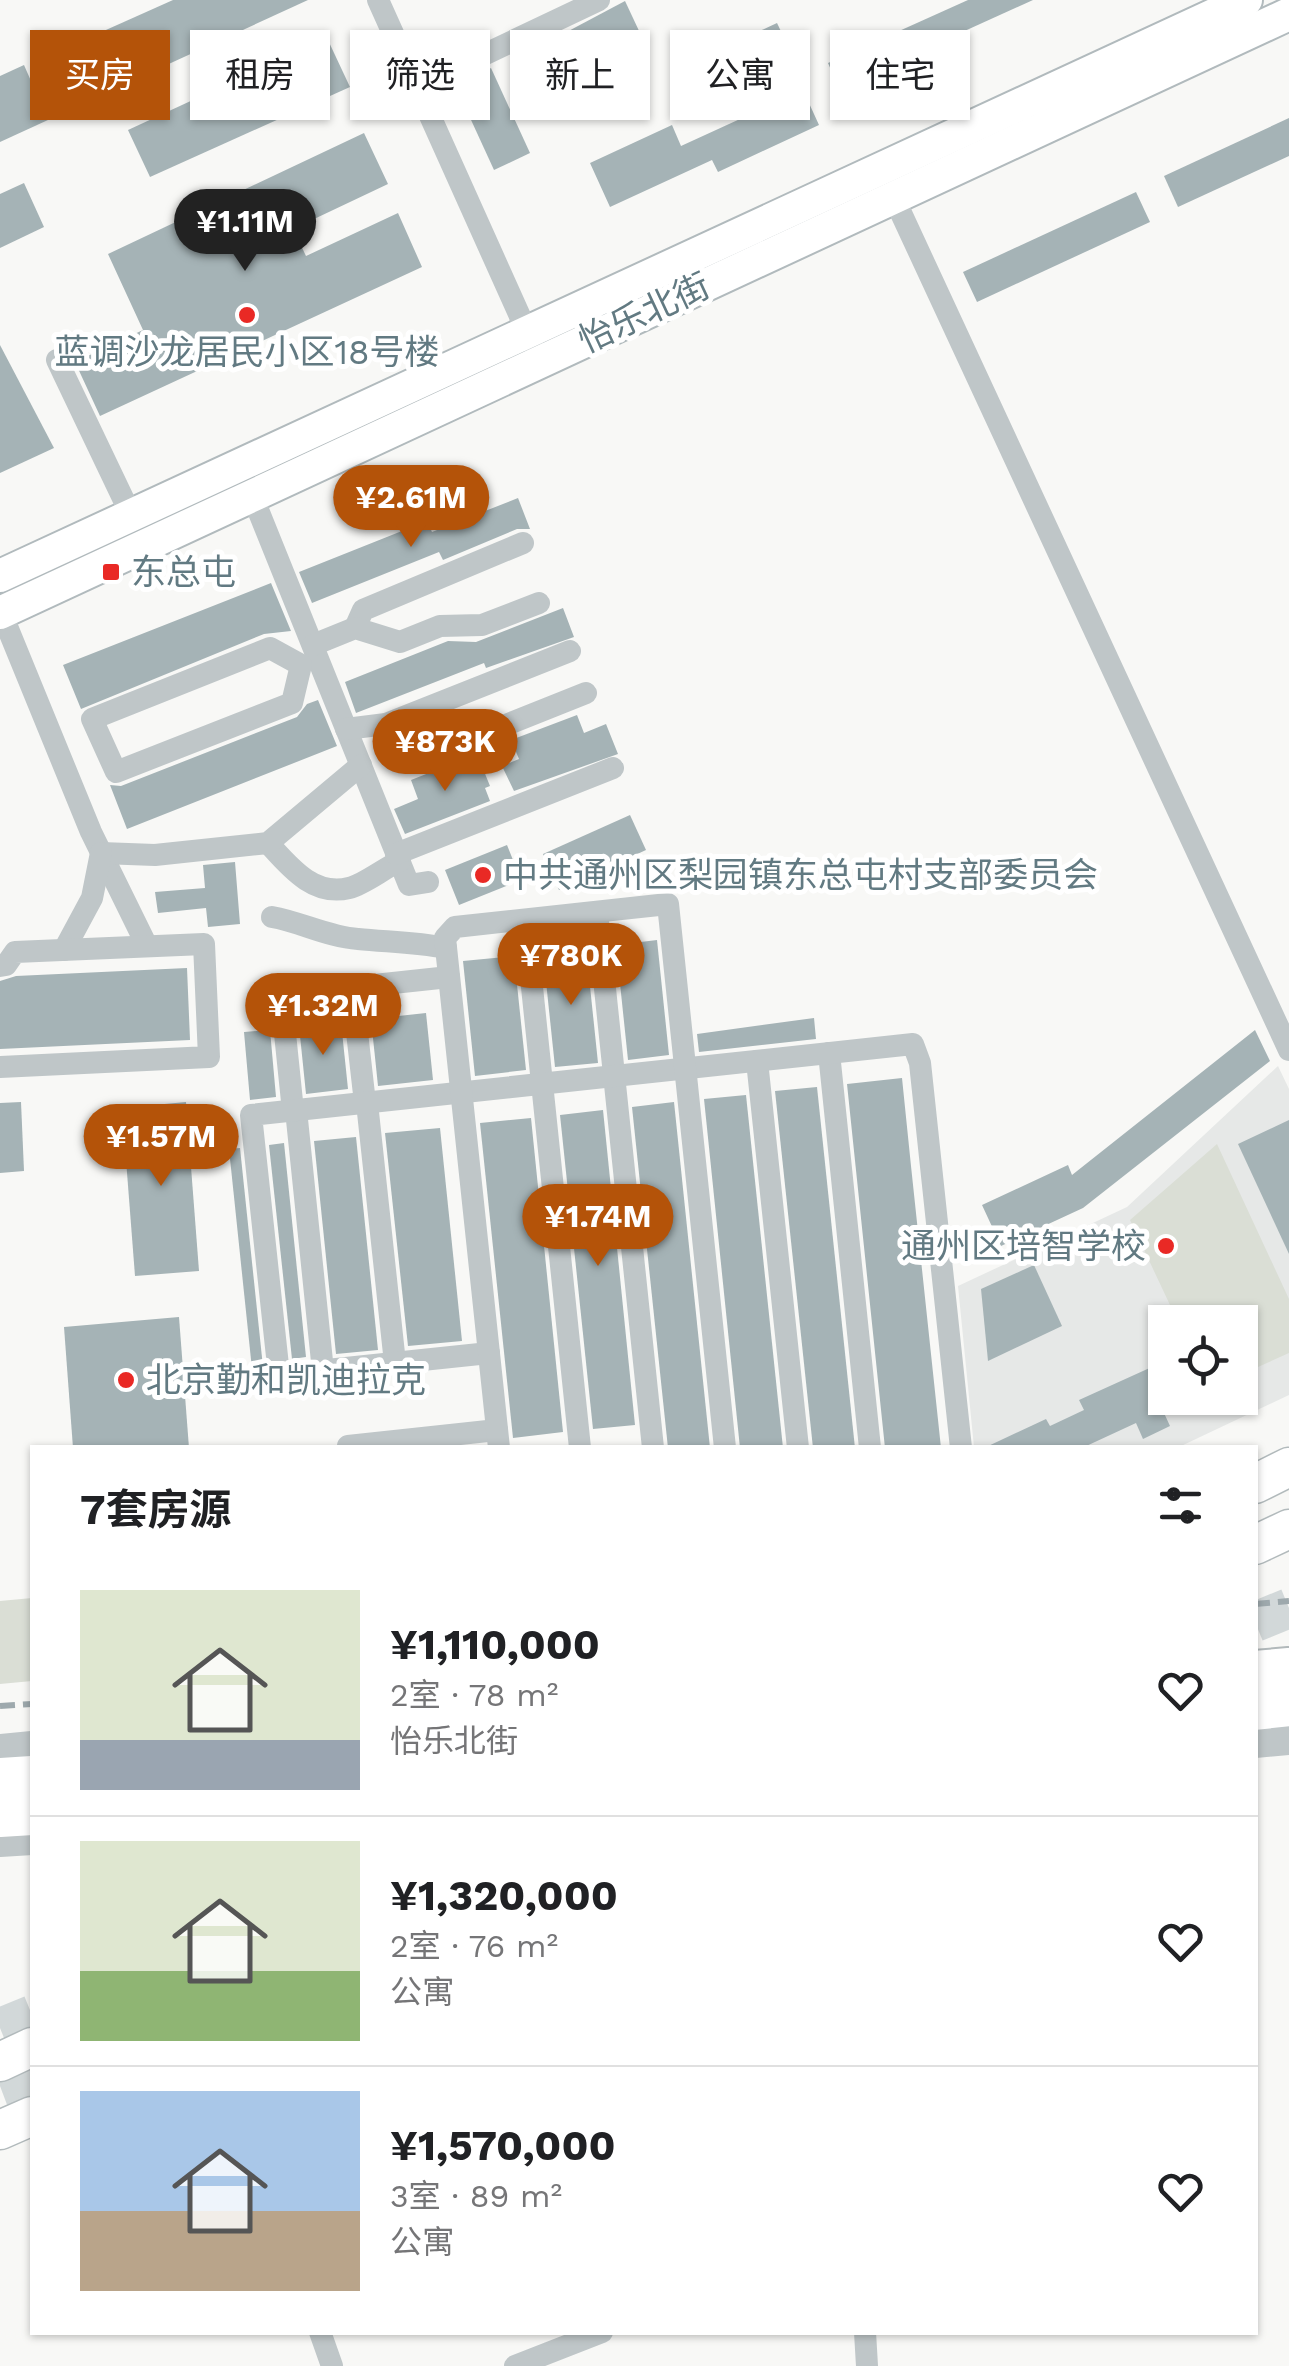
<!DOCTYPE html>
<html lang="zh">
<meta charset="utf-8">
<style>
:root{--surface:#fff;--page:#f2f2f2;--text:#202124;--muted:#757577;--line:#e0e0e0;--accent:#b45309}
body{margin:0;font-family:"Work Sans","Noto Sans SC",sans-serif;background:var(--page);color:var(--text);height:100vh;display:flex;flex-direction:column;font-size:38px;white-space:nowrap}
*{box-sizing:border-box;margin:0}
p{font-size:32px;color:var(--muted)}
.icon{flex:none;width:55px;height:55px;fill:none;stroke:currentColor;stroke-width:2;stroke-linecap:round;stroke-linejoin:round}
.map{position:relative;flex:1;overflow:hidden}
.drawer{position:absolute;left:30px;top:1445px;width:1228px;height:890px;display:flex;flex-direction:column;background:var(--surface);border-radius:0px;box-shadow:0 2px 8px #0004}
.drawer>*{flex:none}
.hud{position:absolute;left:30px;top:30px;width:1230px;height:90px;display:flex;gap:20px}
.tools{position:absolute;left:1148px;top:1305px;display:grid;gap:20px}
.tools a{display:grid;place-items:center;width:110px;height:110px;border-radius:0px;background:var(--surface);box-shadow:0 2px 8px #0004;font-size:50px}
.price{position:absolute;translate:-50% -85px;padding:0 22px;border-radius:35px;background:var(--accent);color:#fff;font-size:32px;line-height:65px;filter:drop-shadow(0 2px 5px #0008)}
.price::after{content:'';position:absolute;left:50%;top:60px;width:30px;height:22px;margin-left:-15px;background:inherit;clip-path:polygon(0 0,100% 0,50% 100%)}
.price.active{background:#222;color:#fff}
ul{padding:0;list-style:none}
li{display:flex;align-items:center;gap:30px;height:250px;padding:0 50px}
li+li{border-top:2px solid var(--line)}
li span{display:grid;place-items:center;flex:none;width:280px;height:200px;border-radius:0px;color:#555}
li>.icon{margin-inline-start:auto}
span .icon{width:120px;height:120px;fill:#fffc;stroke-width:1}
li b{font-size:42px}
h2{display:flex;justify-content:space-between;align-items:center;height:120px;padding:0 50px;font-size:42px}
.chip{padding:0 35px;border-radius:0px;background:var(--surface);box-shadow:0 2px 8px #0004;font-size:35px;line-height:90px}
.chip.active{background:var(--accent);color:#fff}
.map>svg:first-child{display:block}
.built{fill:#e6e8e7;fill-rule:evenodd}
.green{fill:#daded5}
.building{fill:#a5b3b6}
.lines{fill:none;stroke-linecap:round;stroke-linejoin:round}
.trunk-tunnel{stroke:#d2d8d9;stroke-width:40;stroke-dasharray:40 20;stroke-linecap:butt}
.secondary-casing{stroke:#b1babd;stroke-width:36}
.primary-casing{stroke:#b2babc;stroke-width:41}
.trunk-casing{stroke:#b2b9bb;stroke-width:44}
.minor{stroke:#bfc6c8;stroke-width:22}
.tertiary{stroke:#bfc6c8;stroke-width:30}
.secondary{stroke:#fff;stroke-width:32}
.primary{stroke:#fff;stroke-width:38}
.trunk{stroke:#fff;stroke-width:40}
.rail{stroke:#9ea9ad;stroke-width:6;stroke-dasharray:15 8;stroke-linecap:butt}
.poi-dot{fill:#e92925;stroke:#fff;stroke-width:4}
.labels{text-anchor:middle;stroke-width:10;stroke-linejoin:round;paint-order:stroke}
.street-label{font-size:35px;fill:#627a82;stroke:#fff}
.poi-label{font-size:35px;fill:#627a82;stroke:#fff;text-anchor:start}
</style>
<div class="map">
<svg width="1289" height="2366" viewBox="0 0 1289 2366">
<rect width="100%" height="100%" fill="#f8f8f6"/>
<!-- built -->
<path class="built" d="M1278 1066 1289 1089V1395L1179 1447H974L958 1286 1127 1207ZM1165 1322H1240V1398H1165Z"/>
<!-- green -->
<g class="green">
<polygon points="1217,1144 1289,1299 1289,1353 1240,1375 1240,1322 1178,1322 1130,1220"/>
<polygon points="32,1598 32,1681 0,1684 0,1601"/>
</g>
<!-- building -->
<g class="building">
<polygon points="173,0 308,0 112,90 88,38"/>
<polygon points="968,0 1033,0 839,88 828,63"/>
<polygon points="625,1 648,50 581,80 561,35"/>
<polygon points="777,23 788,46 715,80 704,57"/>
<polygon points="327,38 350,87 150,177 128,130"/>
<polygon points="24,65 48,120 0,142 0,76"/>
<polygon points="491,68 530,153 494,170 455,85"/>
<polygon points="803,90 819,125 718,172 712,160 610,207 590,163 672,125 681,146"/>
<polygon points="1289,118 1289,156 1178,207 1164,176"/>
<polygon points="364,133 388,184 293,229 306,256 398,213 422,267 100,416 75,362 143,330 108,254"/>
<polygon points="24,183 44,227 0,248 0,194"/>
<polygon points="1136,192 1150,222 977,302 963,272"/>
<polygon points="0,345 54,448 0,473"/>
<polygon points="518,498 530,529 517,529 443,560 439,552 312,603 299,572 427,521 432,532"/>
<polygon points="271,583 291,631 264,634 81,709 63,665"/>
<polygon points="563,608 574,637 486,668 484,663 356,713 345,682 448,641 476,642"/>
<polygon points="318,700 337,746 127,829 110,785 121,786 297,717 307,704"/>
<polygon points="577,715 584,733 606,724 618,754 514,791 502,766 519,759 511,740"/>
<polygon points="477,754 490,786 485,788 490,801 405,834 394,809 418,799 411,780"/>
<polygon points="630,815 646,850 559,890 543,854"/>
<polygon points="507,845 521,880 459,905 445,870"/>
<polygon points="235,862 240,924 208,927 206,908 158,913 155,892 205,888 203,865"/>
<polygon points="657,940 669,1055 628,1060 616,945"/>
<polygon points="586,948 598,1063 555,1067 543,953"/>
<polygon points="514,956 526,1070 475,1076 463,961"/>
<polygon points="187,968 190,1040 0,1049 0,981 16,976"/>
<polygon points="426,1013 433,1080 378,1086 371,1019"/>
<polygon points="814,1018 816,1039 699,1052 697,1034"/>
<polygon points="341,1022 348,1089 306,1094 299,1026"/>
<polygon points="270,1030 276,1097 250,1100 244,1032"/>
<polygon points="1255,1030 1270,1061 1083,1208 1001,1246 982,1205 1068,1165 1072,1175"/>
<polygon points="902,1078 911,1166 941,1448 885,1448 847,1084"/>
<polygon points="817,1087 855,1448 813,1448 775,1091"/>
<polygon points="746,1095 783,1448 740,1448 704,1099"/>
<polygon points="21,1102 24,1171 0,1173 0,1103"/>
<polygon points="186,1102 199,1271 135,1276 122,1108"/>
<polygon points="674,1102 710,1448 668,1448 632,1107"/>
<polygon points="603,1110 635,1425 593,1429 560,1115"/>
<polygon points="531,1118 563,1432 513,1438 480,1123"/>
<polygon points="1289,1120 1289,1254 1238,1144"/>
<polygon points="440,1128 462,1341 408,1346 385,1133"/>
<polygon points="356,1137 378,1350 336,1354 314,1141"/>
<polygon points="284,1143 306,1357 292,1359 269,1145"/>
<polygon points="240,1148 263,1367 252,1369 229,1149"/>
<polygon points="1034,1265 1062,1326 988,1361 981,1289"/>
<polygon points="179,1317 189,1448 73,1448 64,1327"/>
<polygon points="1165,1361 1165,1398 1170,1402 1164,1413 1170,1426 1143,1439 1136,1423 1082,1448 984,1448 1046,1419 1050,1426 1084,1410 1079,1400"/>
</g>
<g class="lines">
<!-- trunk-tunnel -->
<g class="trunk-tunnel">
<polyline points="1255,1622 1289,1608"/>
<polyline points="0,2028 32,2015"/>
<polyline points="0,2086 32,2074"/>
</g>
<!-- secondary casing -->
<g class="secondary-casing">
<g id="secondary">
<polyline points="0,576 1246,0"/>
<polyline points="0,613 1289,14"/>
</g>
</g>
<!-- primary casing -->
<g class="primary-casing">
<g id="primary">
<polyline points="1255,1484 1289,1467"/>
<polyline points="1255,1545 1289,1529"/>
<polyline points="0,2062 32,2047"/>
<polyline points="0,2130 32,2116"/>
</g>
</g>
<!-- trunk casing -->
<g class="trunk-casing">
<g id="trunk">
<polyline points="1255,1671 1289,1668"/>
<polyline points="1255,1710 1289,1706"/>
<polyline points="0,1778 32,1776"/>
<polyline points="0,1817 32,1815"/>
</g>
</g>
<!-- minor -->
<g class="minor">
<polyline points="378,0 532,343"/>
<polyline points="416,87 599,0"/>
<polyline points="894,198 1289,1050"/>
<polyline points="57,360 131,515"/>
<polyline points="252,495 409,885 428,882"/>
<polyline points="1,612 91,832 147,946"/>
<polyline points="355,628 363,610 523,543"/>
<polyline points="313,645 355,628 400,642 440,626 482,625 539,603"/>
<polygon points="270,648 301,665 292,703 116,772 92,719"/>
<polyline points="386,724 403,743 411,763 586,693"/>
<polyline points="346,729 386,724 570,651"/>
<path d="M268 843C289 866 313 897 349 888 365 884 384 868 400 861"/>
<polyline points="101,853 155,855 268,843 361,765"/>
<polyline points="396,854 613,768"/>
<polyline points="597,912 653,1448"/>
<path d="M272 917C301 922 328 937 358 939 388 942 416 942 446 948"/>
<polyline points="525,920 580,1448"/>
<polyline points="64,950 92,898 101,853"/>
<polyline points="0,966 6,965 15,952 204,944 209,1057 0,1067"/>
<polyline points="352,988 365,1103"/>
<polyline points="829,1053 870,1448"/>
<polyline points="757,1061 798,1448"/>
<polyline points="367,1103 395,1363"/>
<polyline points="296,1110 323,1371"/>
<polyline points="293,1111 281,995 449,977"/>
<polyline points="489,1353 279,1375 251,1115 913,1044 920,1063 961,1448"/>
<polyline points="348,1446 497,1430"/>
<polyline points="499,1448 445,938 455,927 668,904 725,1448"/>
<polyline points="320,2332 332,2366"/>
<polyline points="865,2332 867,2366"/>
<polyline points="515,2366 602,2332"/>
</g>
<!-- tertiary -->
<g class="tertiary">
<polyline points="1255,1743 1289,1740"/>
<polyline points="0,1749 32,1746"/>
<polyline points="0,1842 32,1840"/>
</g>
<!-- secondary -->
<use href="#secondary" class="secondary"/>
<!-- primary -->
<use href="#primary" class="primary"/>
<!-- trunk -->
<use href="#trunk" class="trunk"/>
<!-- rail -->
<g class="rail">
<polyline points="1255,1604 1289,1601"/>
<polyline points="0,1706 32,1704"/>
</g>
</g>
<!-- markers -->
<g class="poi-dot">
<circle cx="247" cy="315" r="10"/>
<rect x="101" y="562" width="20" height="20" rx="5"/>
<circle cx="483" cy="875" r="10"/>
<circle cx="1166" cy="1246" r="10"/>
<circle cx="126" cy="1380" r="10"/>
</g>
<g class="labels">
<!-- street labels -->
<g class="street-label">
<text transform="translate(644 313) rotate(-25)" y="12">怡乐北街</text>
</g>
<!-- poi labels -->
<g class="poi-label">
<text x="247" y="364" text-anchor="middle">蓝调沙龙居民小区18号楼</text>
<text x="131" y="584">东总屯</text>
<text x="503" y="887">中共通州区梨园镇东总屯村支部委员会</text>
<text x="1146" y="1258" text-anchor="end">通州区培智学校</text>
<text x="146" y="1392">北京勤和凯迪拉克</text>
</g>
</g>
</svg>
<div class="tools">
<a><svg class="icon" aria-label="locate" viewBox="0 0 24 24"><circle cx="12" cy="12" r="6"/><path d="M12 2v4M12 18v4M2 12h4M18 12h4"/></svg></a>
</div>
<b class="price active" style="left:245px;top:274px">¥1.11M</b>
<b class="price" style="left:411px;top:550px">¥2.61M</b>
<b class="price" style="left:445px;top:794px">¥873K</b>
<b class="price" style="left:571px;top:1008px">¥780K</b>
<b class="price" style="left:323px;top:1058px">¥1.32M</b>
<b class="price" style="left:161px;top:1189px">¥1.57M</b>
<b class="price" style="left:598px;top:1269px">¥1.74M</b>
<div class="hud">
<a class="chip active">买房</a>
<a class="chip">租房</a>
<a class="chip">筛选</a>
<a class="chip">新上</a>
<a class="chip">公寓</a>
<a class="chip">住宅</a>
</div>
<section class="drawer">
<h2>7套房源<svg class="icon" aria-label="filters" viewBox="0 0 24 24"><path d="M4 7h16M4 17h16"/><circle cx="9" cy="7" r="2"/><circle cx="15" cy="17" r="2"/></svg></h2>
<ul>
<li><span style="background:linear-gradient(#dfe7d0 75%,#9aa5b1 0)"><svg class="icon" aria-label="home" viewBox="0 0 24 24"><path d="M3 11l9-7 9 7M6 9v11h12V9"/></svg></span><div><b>¥1,110,000</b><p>2室 · 78 m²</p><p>怡乐北街</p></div><svg class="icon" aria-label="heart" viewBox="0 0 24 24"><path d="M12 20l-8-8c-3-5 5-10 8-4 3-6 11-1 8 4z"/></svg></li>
<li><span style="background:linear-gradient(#dfe7d0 65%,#8fb573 0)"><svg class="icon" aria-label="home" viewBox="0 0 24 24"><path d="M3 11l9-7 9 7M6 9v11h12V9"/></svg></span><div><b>¥1,320,000</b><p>2室 · 76 m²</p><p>公寓</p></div><svg class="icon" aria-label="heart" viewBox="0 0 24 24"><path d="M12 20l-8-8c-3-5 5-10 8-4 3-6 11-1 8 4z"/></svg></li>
<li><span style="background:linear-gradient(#a9c7e8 60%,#b9a48a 0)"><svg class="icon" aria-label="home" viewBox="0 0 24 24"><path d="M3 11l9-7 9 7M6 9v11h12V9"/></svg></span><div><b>¥1,570,000</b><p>3室 · 89 m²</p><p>公寓</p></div><svg class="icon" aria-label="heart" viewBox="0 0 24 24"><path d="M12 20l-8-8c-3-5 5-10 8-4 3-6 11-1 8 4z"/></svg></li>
</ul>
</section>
</div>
